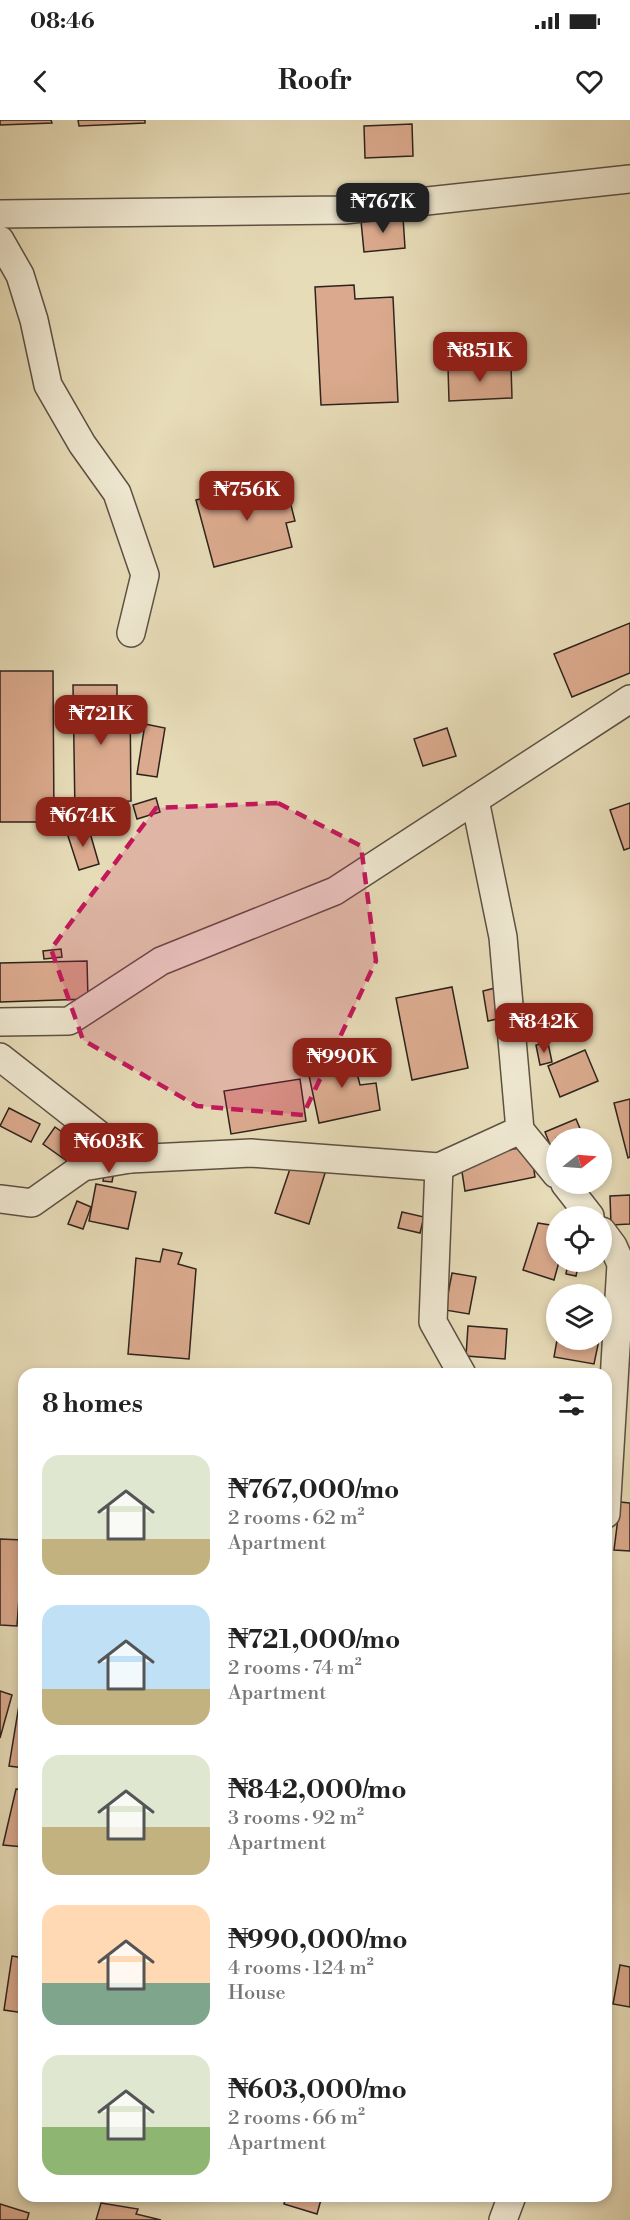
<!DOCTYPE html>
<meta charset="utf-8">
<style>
:root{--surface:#fff;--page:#f2f2f2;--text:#222;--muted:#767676;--accent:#8f2418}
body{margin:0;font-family:"Libre Bodoni",serif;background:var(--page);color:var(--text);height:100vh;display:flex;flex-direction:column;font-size:22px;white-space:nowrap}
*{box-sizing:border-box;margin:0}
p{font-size:20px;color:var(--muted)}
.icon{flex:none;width:33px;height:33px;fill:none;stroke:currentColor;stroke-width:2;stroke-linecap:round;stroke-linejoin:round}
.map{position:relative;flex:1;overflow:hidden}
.sheet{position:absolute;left:18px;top:1248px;width:594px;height:834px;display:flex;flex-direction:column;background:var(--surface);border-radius:18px;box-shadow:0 3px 9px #0003}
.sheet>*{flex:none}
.needle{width:39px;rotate:73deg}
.controls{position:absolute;left:546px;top:1008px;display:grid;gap:12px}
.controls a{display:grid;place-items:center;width:66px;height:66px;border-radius:50%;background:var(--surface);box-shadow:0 3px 9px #0003;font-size:30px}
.price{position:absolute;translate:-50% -51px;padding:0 14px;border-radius:12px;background:var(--accent);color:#fff;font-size:20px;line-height:39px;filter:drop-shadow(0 2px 3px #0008)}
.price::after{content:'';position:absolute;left:50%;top:36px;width:18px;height:14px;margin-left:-9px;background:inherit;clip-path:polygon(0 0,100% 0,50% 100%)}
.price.active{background:#222;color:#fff}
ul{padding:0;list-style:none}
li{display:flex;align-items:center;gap:18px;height:150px;padding:0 24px}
li span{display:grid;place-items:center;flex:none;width:168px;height:120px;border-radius:18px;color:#555}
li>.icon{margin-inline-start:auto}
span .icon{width:72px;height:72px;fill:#fffc;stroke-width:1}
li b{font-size:26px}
h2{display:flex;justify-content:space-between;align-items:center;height:72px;padding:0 24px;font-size:26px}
.status{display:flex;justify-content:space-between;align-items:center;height:42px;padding:0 30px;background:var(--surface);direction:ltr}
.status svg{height:16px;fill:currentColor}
header{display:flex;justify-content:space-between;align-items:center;height:78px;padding:0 24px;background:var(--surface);font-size:27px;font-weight:800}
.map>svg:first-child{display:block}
.building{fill:#dbaa8e;stroke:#2e231c;stroke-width:1.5}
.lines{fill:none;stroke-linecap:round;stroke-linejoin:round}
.street-casing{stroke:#5c5143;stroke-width:30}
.street{stroke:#efe8d1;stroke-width:27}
.marked{fill:#c2185b;fill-opacity:0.2;stroke:#c2185b;stroke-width:4.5;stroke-dasharray:12 8;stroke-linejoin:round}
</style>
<div class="status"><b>08:46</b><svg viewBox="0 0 49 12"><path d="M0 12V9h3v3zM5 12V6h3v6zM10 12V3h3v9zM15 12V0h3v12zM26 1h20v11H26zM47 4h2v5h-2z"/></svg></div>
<header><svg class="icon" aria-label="back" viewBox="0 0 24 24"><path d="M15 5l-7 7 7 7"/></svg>Roofr<svg class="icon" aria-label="heart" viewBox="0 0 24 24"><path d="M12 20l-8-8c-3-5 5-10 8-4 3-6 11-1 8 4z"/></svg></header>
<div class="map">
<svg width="630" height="2100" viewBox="0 0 630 2100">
<rect width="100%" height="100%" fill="#e7dcb8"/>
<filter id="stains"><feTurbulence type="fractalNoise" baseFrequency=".00333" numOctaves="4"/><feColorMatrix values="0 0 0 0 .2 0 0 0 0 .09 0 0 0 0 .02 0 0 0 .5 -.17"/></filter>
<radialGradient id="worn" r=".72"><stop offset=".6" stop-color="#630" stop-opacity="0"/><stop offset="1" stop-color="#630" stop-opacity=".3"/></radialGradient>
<!-- building -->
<g class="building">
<polygon points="0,0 51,0 52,3 0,5"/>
<polygon points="78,0 145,0 145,3 79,6"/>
<polygon points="412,4 413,36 365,38 364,6"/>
<polygon points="403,97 405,128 364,132 361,101"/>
<polygon points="354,165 355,179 393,177 398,282 321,285 315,167"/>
<polygon points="511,245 512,278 449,281 448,248"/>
<polygon points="284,358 295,401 286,403 292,427 214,447 196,380"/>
<polygon points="630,503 630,553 572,577 554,534"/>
<polygon points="0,551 53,551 54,702 0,702"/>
<polygon points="73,565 117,565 117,576 130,576 131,681 95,682 95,693 75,693"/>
<polygon points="145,604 165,608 157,657 137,654"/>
<polygon points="447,608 456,636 423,646 414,619"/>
<polygon points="156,678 160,692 137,699 133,685"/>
<polygon points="630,683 630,728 624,730 610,690"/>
<polygon points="88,706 99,744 79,750 67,713"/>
<polygon points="61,829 62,837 44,839 43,831"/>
<polygon points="87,841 88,879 0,882 0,843"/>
<polygon points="452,867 468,948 412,960 396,878"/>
<polygon points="499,867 506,897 488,901 483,871"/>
<polygon points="548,923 552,942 540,945 536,925"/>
<polygon points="585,930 598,961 560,977 548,946"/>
<polygon points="340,934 344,943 369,935 372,946 356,949 360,965 376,963 380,990 319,1003 307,946"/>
<polygon points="300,959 306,1001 231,1014 224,971"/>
<polygon points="630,979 630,1037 628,1038 614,983"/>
<polygon points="9,988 40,1004 31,1022 0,1006"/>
<polygon points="576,999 584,1018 556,1018 556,1040 545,1012"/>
<polygon points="55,1007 86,1029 74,1046 43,1024"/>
<polygon points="530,1026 535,1057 465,1071 460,1039"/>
<polygon points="293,1040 326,1050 309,1104 275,1093"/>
<polygon points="106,1045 115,1046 112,1062 103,1061"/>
<polygon points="96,1064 136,1072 128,1109 89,1101"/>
<polygon points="630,1075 630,1104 611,1105 610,1076"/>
<polygon points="77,1081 91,1087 83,1109 68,1104"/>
<polygon points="402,1092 424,1097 420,1113 398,1108"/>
<polygon points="538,1103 556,1106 556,1142 559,1142 554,1160 523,1150"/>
<polygon points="163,1129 182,1133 178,1144 196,1149 189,1239 128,1234 136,1138 160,1142"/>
<polygon points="568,1142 579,1142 576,1156 566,1154"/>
<polygon points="452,1153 476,1157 469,1194 445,1190"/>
<polygon points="468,1206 507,1209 505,1239 466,1236"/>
<polygon points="557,1220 599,1220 594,1244 554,1237"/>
<polygon points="620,1382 630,1383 630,1431 614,1430"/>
<polygon points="0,1419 23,1420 17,1506 0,1505"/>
<polygon points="0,1571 12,1575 0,1618"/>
<polygon points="21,1573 24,1574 24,1648 9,1646"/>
<polygon points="16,1669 24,1670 24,1727 3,1725"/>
<polygon points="12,1836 24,1838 24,1893 4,1890"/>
<polygon points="620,1845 630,1847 630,1887 613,1884"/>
<polygon points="286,2076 322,2076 317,2094 284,2084"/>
<polygon points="101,2083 138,2089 136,2094 161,2100 96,2100"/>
<polygon points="0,2084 29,2093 27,2100 0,2100"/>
</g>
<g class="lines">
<!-- street casing -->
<g class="street-casing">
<g id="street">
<polyline points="0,94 344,90 630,59"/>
<polyline points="0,120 20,155 34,200 48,265 82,324 117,373 145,455 131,513"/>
<polyline points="475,680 503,817 520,1010 556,1054"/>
<polyline points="0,902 69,901 161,841 335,771 630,579"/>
<polyline points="0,937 130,1039"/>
<polyline points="439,1047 433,1202 462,1254"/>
<polyline points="565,1064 590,1096"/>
<polyline points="0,1079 32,1083 83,1047 130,1039 251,1033 439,1047 520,1010"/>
<polyline points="602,1111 613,1126 621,1144 606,1394"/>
<polyline points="503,2100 512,2076"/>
</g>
</g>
<!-- street -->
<use href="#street" class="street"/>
</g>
<!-- marked area -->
<path class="marked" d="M278 683 361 726 376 841 303 995 197 986 83 920 51 829 156 688Z"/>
<rect width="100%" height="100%" filter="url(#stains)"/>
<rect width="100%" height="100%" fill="url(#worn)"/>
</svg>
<div class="controls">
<a><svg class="needle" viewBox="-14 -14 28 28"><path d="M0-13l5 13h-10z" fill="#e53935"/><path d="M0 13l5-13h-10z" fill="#767676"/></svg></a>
<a><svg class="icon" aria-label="locate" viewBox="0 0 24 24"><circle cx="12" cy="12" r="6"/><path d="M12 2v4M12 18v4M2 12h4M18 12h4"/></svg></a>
<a><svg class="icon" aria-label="layers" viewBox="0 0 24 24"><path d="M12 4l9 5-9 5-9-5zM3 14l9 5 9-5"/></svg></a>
</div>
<b class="price active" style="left:383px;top:114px">₦767K</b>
<b class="price" style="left:480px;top:263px">₦851K</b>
<b class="price" style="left:247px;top:402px">₦756K</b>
<b class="price" style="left:101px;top:626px">₦721K</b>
<b class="price" style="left:83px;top:728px">₦674K</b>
<b class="price" style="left:544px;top:934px">₦842K</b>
<b class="price" style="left:342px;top:969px">₦990K</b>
<b class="price" style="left:109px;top:1054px">₦603K</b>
<section class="sheet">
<h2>8 homes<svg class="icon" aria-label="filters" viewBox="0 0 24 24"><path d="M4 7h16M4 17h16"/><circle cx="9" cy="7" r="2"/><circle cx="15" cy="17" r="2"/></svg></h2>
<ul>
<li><span style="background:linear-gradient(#dfe7d0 70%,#c2b280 0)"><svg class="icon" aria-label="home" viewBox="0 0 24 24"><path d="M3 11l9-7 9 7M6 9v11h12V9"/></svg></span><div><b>₦767,000/mo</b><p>2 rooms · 62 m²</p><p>Apartment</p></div></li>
<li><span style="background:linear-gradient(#bfe0f5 70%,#c2b280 0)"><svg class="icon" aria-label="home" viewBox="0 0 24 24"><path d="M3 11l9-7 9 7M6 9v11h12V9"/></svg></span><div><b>₦721,000/mo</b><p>2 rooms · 74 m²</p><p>Apartment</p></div></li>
<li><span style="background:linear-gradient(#dfe7d0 60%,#c2b280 0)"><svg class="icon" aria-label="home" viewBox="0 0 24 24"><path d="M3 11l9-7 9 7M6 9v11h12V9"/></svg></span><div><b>₦842,000/mo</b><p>3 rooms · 92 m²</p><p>Apartment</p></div></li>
<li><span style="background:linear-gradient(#ffd9b3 65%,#7fa58c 0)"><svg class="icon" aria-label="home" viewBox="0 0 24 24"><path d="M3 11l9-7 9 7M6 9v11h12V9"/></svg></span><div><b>₦990,000/mo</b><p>4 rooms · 124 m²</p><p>House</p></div></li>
<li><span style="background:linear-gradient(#dfe7d0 60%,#8fb573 0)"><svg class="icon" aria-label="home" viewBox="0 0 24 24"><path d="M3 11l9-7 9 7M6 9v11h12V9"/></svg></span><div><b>₦603,000/mo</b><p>2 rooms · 66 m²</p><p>Apartment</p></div></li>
</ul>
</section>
</div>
